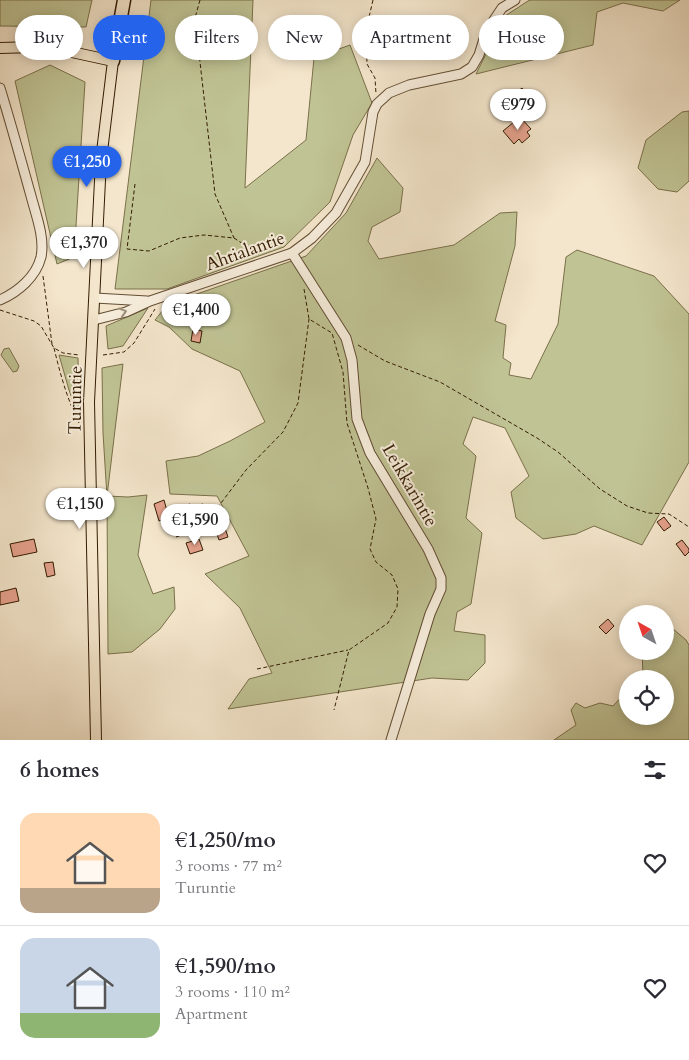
<!DOCTYPE html>
<meta charset="utf-8">
<style>
:root{--surface:#fff;--page:#f2f2f3;--text:#2b2b33;--muted:#7c7c81;--line:#e1e1e2;--accent:#2563eb}
body{margin:0;font-family:Cardo,serif;background:var(--page);color:var(--text);height:100vh;display:flex;flex-direction:column;font-size:19px;white-space:nowrap}
*{box-sizing:border-box;margin:0}
p{font-size:16px;color:var(--muted)}
.icon{flex:none;width:28px;height:28px;fill:none;stroke:currentColor;stroke-width:2;stroke-linecap:round;stroke-linejoin:round}
.map{position:relative;height:740px;overflow:hidden}
.panel{display:flex;flex-direction:column;background:var(--surface);flex:1}
.panel>*{flex:none}
.guide{position:absolute;left:15px;top:15px;width:660px;height:45px;display:flex;gap:10px}
.needle{width:32px;rotate:320deg}
.controls{position:absolute;left:619px;top:605px;display:grid;gap:10px}
.controls a{display:grid;place-items:center;width:55px;height:55px;border-radius:50%;background:var(--surface);box-shadow:0 2px 12px #0003;font-size:25px}
.price{position:absolute;translate:-50% -42px;padding:0 11px;border-radius:18px;background:#fff;color:#222;font-size:16px;line-height:32px;filter:drop-shadow(0 1px 2px #0008)}
.price::after{content:'';position:absolute;left:50%;top:30px;width:15px;height:11px;margin-left:-8px;background:inherit;clip-path:polygon(0 0,100% 0,50% 100%)}
.price.on{background:var(--accent);color:#fff}
ul{padding:0;list-style:none}
li{display:flex;align-items:center;gap:15px;height:125px;padding:0 20px}
li+li{border-top:1px solid var(--line)}
li span{display:grid;place-items:center;flex:none;width:140px;height:100px;border-radius:15px;color:#555}
li>.icon{margin-inline-start:auto}
span .icon{width:60px;height:60px;fill:#fffc;stroke-width:1}
li b{font-size:21px}
h2{display:flex;justify-content:space-between;align-items:center;height:60px;padding:0 20px;font-size:21px}
.chip{padding:0 18px;border-radius:22px;background:var(--surface);box-shadow:0 2px 12px #0003;font-size:18px;line-height:45px}
.chip.on{background:var(--accent);color:#fff}
.map>svg:first-child{display:block}
.green{fill:#c0c394;stroke:#7a704a}
.building{fill:#e5a28d;stroke:#331c01}
.lines{fill:none;stroke-linecap:round;stroke-linejoin:round}
.minor-casing{stroke:#634e34;stroke-width:11}
.major-casing{stroke:#331c01;stroke-width:12}
.highway-casing{stroke:#331c01;stroke-width:15}
.path{stroke:#331c01;stroke-width:1;stroke-dasharray:4 2.5;stroke-linecap:butt}
.minor{stroke:#f8efde;stroke-width:9}
.major{stroke:#f4e6cc;stroke-width:10}
.highway{stroke:#f4e6cc;stroke-width:12}
.oneway{stroke:#9f907b}
.labels{text-anchor:middle;stroke-width:4;stroke-linejoin:round;paint-order:stroke}
.street-label{font-size:18px;fill:#331c01;stroke:#f8efde}
</style>
<div class="map">
<svg width="689" height="740" viewBox="0 0 689 740">
<rect width="100%" height="100%" fill="#f4e6cc"/>
<filter id="stains"><feTurbulence type="fractalNoise" baseFrequency=".004" numOctaves="4"/><feColorMatrix values="0 0 0 0 .2 0 0 0 0 .09 0 0 0 0 .02 0 0 0 .5 -.17"/></filter>
<radialGradient id="worn" r=".72"><stop offset=".6" stop-color="#630" stop-opacity="0"/><stop offset="1" stop-color="#630" stop-opacity=".3"/></radialGradient>
<!-- green -->
<g class="green">
<polygon points="0,0 92,0 86,27 0,26"/>
<polygon points="151,0 253,0 245,188 306,140 314,58 350,45 372,103 353,135 330,202 284,247 167,289 115,289"/>
<polygon points="531,0 680,0 663,11 623,3 597,12 593,45 476,74 505,16 528,1"/>
<polygon points="50,65 85,82 74,257 57,264 15,81"/>
<polygon points="689,111 689,181 677,192 658,189 638,168 646,140 682,112"/>
<polygon points="377,158 403,188 400,212 372,227 368,241 379,259 454,245 500,213 517,212 515,246 495,321 506,325 503,358 511,363 509,375 531,379 558,324 566,257 577,250 654,276 689,314 689,462 642,545 594,526 576,534 543,539 516,518 511,492 529,476 505,428 473,417 463,444 476,456 466,518 482,533 471,604 457,612 454,631 485,635 485,663 468,680 432,678 228,709 249,679 272,673 240,608 205,574 249,556 217,496 170,494 166,461 198,456 230,441 265,422 240,371 192,349 169,327 155,320 168,304 306,256 346,213"/>
<polygon points="148,308 123,346 108,349 106,326"/>
<polygon points="9,348 19,366 17,371 13,372 1,355 4,349"/>
<polygon points="59,355 78,358 79,418 69,390"/>
<polygon points="123,364 107,496 128,497 147,495 138,555 153,594 174,587 175,609 160,629 132,652 108,654 107,497 103,433 102,368"/>
<polygon points="665,622 686,640 689,645 689,740 554,740 576,725 571,710 576,703 585,708 600,703 613,706 627,691 628,716 665,716 665,679 639,679 643,675 642,651 665,651"/>
</g>
<!-- building -->
<g class="building">
<polygon points="522,88 534,102 525,109 513,95"/>
<polygon points="520,117 531,129 527,132 530,136 522,143 519,139 514,144 503,131"/>
<polygon points="193,329 202,331 200,343 191,341"/>
<polygon points="164,500 167,511 190,504 192,507 203,504 207,515 180,523 178,515 159,521 154,504"/>
<polygon points="221,517 228,537 219,540 212,520"/>
<polygon points="664,517 671,526 664,531 657,522"/>
<polygon points="34,539 37,552 13,557 10,544"/>
<polygon points="199,539 203,550 190,554 186,543"/>
<polygon points="682,540 689,549 689,552 685,556 676,544"/>
<polygon points="53,562 55,575 47,577 44,563"/>
<polygon points="16,588 19,601 0,605 0,592"/>
<polygon points="608,619 614,626 606,634 599,627"/>
</g>
<g class="lines">
<!-- minor casing -->
<g class="minor-casing">
<g id="minor">
<path d="M0 88C11 124 21 160 31 196 36 215 45 238 41 257 36 277 18 292 0 300"/>
<polyline points="292,253 346,338 352,360 357,419 370,453 428,549 441,578 441,589 430,614 391,740"/>
<polyline points="95,298 147,301"/>
<polyline points="94,320 126,312 150,301 292,253 312,238 336,213 365,162 373,112 377,104 389,93 409,85 461,74 472,67 479,55 484,39 494,20 502,8 515,0"/>
</g>
</g>
<!-- major casing -->
<g class="major-casing">
<polyline id="major" points="0,48 35,47 67,51 113,61 101,160 89,402 96,740"/>
</g>
<!-- highway casing -->
<g class="highway-casing">
<polyline id="highway" points="113,61 124,0"/>
</g>
<!-- path -->
<g class="path">
<polyline points="200,0 195,18 215,194 234,238"/>
<polyline points="373,0 366,30 367,64 375,78 376,94"/>
<polyline points="135,184 127,249 149,251 180,238 204,235 234,238 260,255"/>
<polyline points="43,276 52,344"/>
<polyline points="304,289 309,319 332,333 343,372 347,423 368,488 376,519 370,549 376,562 392,575 398,589 397,607 388,623 349,650 334,710"/>
<polyline points="0,310 34,321 41,326 54,348 63,353 79,355"/>
<polyline points="358,345 385,361 440,382 537,438 558,452 600,489 627,506 648,513 669,514 689,527"/>
<path d="M54 348C60 373 67 399 79 423"/>
<polyline points="103,355 124,352 134,343 155,309"/>
<polyline points="176,537 198,529 215,511 246,470 283,432 298,403 309,319"/>
<polyline points="257,669 348,650"/>
</g>
<!-- minor -->
<use href="#minor" class="minor"/>
<!-- major -->
<use href="#major" class="major"/>
<!-- highway -->
<use href="#highway" class="highway"/>
</g>
<!-- one-way arrows -->
<defs><path id="oneway-chevron" d="M-2-3.5L2.5 0L-2 3.5" fill="none" stroke-width="1.6" stroke-linecap="round" stroke-linejoin="round" transform="scale(1.25)"/></defs>
<use class="oneway" href="#oneway-chevron" transform="translate(123 312) rotate(-17)"/>
<g class="labels">
<!-- street labels -->
<g class="street-label">
<text transform="translate(245 251) rotate(-20)" y="6">Ahtialantie</text>
<text transform="translate(75 400) rotate(-89)" y="6">Turuntie</text>
<text transform="translate(410 485) rotate(60)" y="6">Leikkarintie</text>
</g>
</g>
<rect width="100%" height="100%" filter="url(#stains)"/>
<rect width="100%" height="100%" fill="url(#worn)"/>
</svg>
<div class="controls">
<a><svg class="needle" viewBox="-14 -14 28 28"><path d="M0-13l5 13h-10z" fill="#e53935"/><path d="M0 13l5-13h-10z" fill="#7c7c81"/></svg></a>
<a><svg class="icon" aria-label="locate" viewBox="0 0 24 24"><circle cx="12" cy="12" r="6"/><path d="M12 2v4M12 18v4M2 12h4M18 12h4"/></svg></a>
</div>
<b class="price" style="left:518px;top:131px">€979</b>
<b class="price on" style="left:87px;top:188px">€1,250</b>
<b class="price" style="left:84px;top:269px">€1,370</b>
<b class="price" style="left:196px;top:336px">€1,400</b>
<b class="price" style="left:80px;top:530px">€1,150</b>
<b class="price" style="left:195px;top:546px">€1,590</b>
<div class="guide">
<a class="chip">Buy</a>
<a class="chip on">Rent</a>
<a class="chip">Filters</a>
<a class="chip">New</a>
<a class="chip">Apartment</a>
<a class="chip">House</a>
</div>
</div>
<section class="panel">
<h2>6 homes<svg class="icon" aria-label="filters" viewBox="0 0 24 24"><path d="M4 7h16M4 17h16"/><circle cx="9" cy="7" r="2"/><circle cx="15" cy="17" r="2"/></svg></h2>
<ul>
<li><span style="background:linear-gradient(#ffd9b3 75%,#b9a48a 0)"><svg class="icon" aria-label="home" viewBox="0 0 24 24"><path d="M3 11l9-7 9 7M6 9v11h12V9"/></svg></span><div><b>€1,250/mo</b><p>3 rooms · 77 m²</p><p>Turuntie</p></div><svg class="icon" aria-label="heart" viewBox="0 0 24 24"><path d="M12 20l-8-8c-3-5 5-10 8-4 3-6 11-1 8 4z"/></svg></li>
<li><span style="background:linear-gradient(#c9d6e8 75%,#8fb573 0)"><svg class="icon" aria-label="home" viewBox="0 0 24 24"><path d="M3 11l9-7 9 7M6 9v11h12V9"/></svg></span><div><b>€1,590/mo</b><p>3 rooms · 110 m²</p><p>Apartment</p></div><svg class="icon" aria-label="heart" viewBox="0 0 24 24"><path d="M12 20l-8-8c-3-5 5-10 8-4 3-6 11-1 8 4z"/></svg></li>
</ul>
</section>
